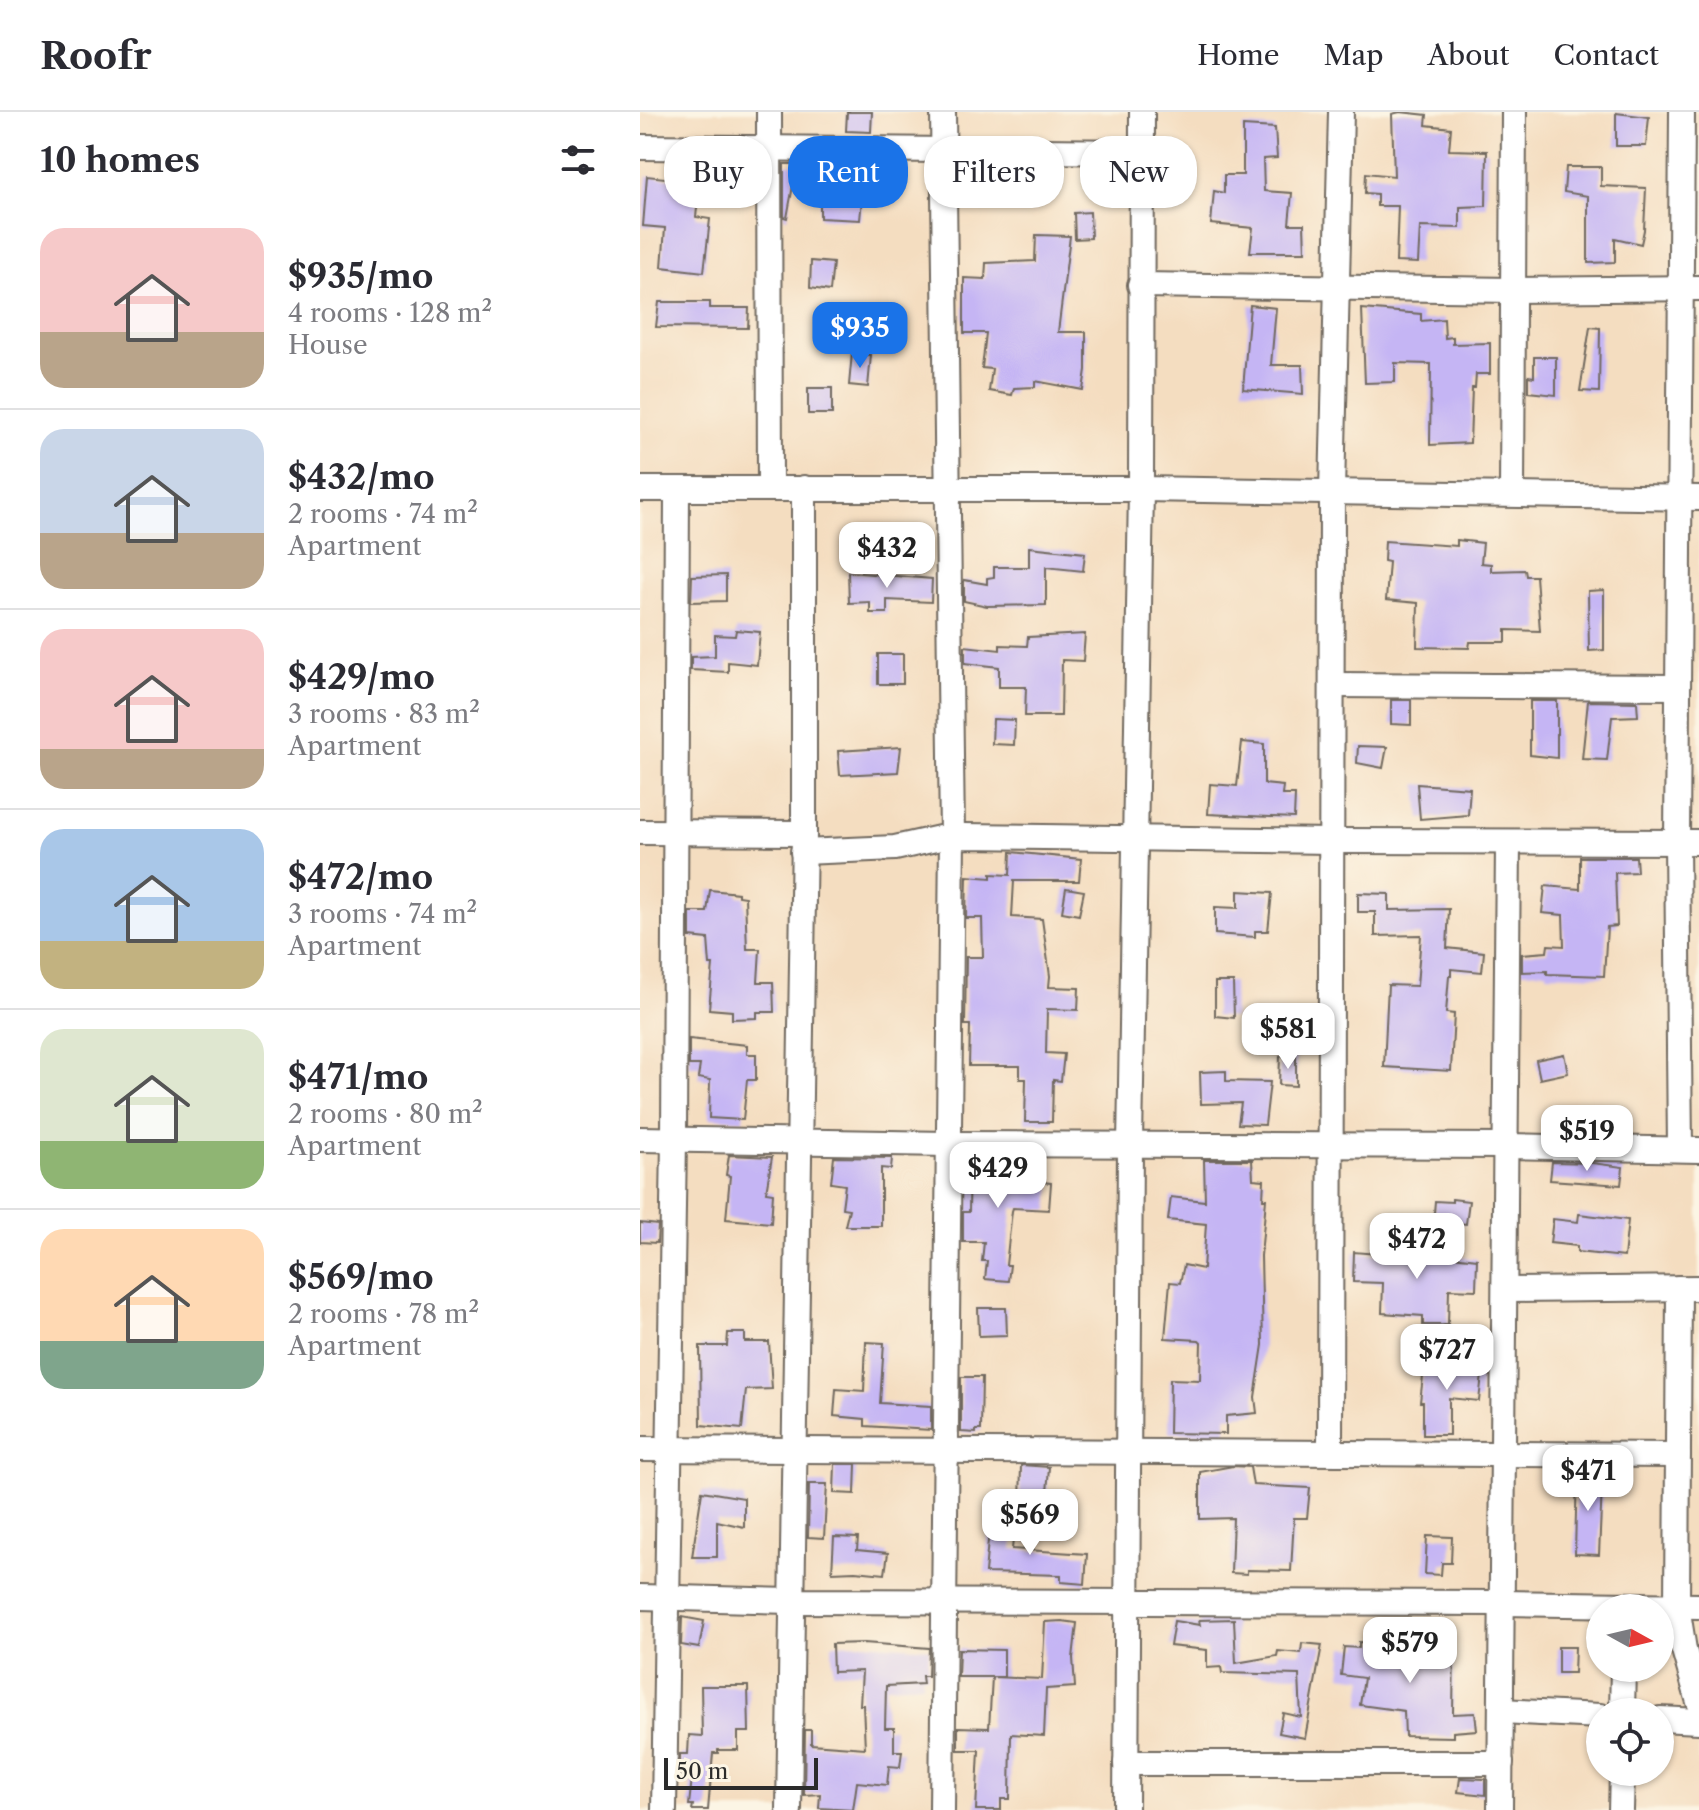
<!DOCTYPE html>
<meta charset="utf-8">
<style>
:root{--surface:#fff;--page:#f7f7f7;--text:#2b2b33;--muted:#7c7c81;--line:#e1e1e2;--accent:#1a73e8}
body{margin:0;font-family:"Libre Caslon Text",serif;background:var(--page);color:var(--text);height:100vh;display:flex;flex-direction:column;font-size:30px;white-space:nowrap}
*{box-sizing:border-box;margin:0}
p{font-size:26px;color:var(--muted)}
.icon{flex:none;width:44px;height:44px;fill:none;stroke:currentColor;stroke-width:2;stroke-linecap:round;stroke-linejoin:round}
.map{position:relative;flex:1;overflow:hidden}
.details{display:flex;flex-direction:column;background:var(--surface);width:640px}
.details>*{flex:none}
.top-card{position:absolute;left:24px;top:24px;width:760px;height:72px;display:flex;gap:16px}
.needle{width:52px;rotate:98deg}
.fabs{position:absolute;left:946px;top:1482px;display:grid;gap:16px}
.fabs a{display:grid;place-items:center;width:88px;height:88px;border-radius:50%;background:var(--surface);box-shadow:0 2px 6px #0004;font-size:40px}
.scale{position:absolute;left:24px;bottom:20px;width:154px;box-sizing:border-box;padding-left:8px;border:4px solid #2b2b2b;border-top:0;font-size:22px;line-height:28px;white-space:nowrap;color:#2b2b2b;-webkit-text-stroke:6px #fcf5e5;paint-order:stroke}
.price{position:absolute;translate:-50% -68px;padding:0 18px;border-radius:16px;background:#fff;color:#222;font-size:26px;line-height:52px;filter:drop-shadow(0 2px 4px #0008)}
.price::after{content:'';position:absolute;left:50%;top:48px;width:24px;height:18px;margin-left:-12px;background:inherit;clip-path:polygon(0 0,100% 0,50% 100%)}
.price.on{background:var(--accent);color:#fff}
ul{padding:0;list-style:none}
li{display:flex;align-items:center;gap:24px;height:200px;padding:0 40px}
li+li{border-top:2px solid var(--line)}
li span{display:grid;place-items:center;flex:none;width:224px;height:160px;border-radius:24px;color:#555}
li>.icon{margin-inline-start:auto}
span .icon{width:96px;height:96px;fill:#fffc;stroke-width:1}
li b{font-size:34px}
h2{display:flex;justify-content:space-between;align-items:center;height:96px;padding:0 40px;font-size:34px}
.chip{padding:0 28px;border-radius:32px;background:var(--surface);box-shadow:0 2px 6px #0004;font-size:28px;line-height:72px}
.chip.on{background:var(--accent);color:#fff}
header{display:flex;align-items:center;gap:48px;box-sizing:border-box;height:112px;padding:0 40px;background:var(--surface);border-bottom:2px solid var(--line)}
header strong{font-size:38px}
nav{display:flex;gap:44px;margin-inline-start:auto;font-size:28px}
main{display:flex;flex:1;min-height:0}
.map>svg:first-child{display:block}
.building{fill:#c5b5f4}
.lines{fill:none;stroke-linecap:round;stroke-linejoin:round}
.minor-casing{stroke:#71695f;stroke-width:28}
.minor{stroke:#fff;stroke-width:24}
</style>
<header>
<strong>Roofr</strong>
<nav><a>Home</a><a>Map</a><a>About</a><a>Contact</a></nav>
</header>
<main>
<section class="details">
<h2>10 homes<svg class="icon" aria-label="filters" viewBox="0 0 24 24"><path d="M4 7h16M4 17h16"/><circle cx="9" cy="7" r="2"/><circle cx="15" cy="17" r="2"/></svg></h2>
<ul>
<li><span style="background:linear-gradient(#f6c9c9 65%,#b9a48a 0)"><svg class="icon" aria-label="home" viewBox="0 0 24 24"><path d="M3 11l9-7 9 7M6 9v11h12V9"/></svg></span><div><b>$935/mo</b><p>4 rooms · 128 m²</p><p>House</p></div></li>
<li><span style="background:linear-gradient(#c9d6e8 65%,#b9a48a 0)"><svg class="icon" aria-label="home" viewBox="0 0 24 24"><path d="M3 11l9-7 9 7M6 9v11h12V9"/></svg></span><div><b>$432/mo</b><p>2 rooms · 74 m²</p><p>Apartment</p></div></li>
<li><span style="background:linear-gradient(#f6c9c9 75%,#b9a48a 0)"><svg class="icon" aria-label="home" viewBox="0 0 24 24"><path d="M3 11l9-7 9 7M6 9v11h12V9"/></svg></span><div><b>$429/mo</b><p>3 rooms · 83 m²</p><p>Apartment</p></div></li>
<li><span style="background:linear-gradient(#a9c7e8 70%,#c2b280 0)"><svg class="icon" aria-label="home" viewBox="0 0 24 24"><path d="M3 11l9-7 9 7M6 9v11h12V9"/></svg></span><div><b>$472/mo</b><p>3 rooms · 74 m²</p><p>Apartment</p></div></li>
<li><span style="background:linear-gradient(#dfe7d0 70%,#8fb573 0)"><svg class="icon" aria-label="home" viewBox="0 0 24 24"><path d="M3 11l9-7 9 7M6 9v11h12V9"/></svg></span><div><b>$471/mo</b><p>2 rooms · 80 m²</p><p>Apartment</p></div></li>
<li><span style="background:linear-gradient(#ffd9b3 70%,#7fa58c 0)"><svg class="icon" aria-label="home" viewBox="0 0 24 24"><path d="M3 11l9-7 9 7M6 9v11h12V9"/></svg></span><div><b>$569/mo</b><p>2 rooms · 78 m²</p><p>Apartment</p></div></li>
</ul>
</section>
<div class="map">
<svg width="1059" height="1698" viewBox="0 0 1059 1698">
<rect width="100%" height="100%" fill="#fcf5e5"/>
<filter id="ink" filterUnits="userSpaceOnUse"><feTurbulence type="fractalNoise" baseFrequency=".0125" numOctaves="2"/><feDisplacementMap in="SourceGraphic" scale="16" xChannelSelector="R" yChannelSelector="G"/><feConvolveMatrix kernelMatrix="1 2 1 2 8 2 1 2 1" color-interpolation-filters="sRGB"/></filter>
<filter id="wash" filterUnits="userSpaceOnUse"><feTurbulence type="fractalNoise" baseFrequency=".006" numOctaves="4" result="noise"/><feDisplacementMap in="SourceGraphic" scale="32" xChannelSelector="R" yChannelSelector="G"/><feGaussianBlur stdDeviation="1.8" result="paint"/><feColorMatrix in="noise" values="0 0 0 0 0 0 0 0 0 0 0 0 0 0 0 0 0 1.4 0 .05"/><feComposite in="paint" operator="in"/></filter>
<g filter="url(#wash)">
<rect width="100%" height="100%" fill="#f4ddc0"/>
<g id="blocks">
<!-- building -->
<g class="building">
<polygon points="207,0 232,0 231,20 206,19"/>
<polygon points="760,0 787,3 786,13 811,16 809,38 847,39 846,94 820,95 820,116 780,115 778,151 756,150 758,94 737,94 737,82 725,81 726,61 754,64 752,2"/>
<polygon points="976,1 1009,5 1006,34 976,34"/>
<polygon points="603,14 635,16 637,46 623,47 624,79 652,81 649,112 664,112 665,140 610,140 613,116 571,112 574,79 584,81 584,63 603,63"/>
<polygon points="44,50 62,52 56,105 70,107 64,160 22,155 25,116 3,114 7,64 43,68"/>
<polygon points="144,52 157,52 147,106 144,105"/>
<polygon points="926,55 961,55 961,74 1006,76 1004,118 1001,132 975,126 975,150 948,151 948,84 924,80"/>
<polygon points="180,74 223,76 220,108 180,106"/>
<polygon points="450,100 451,126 435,127 434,101"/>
<polygon points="396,123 430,124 418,220 446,220 446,258 443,278 395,269 395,275 374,276 372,283 349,279 352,257 342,256 346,221 324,221 324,166 345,167 346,151 395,149"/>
<polygon points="171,149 193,151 190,179 170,176"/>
<polygon points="19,190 70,190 70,196 109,196 108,216 16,215"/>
<polygon points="610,193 636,196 631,253 662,253 663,282 603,277"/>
<polygon points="722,197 781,202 781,209 804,207 805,226 813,225 813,232 850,231 850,262 836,262 835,276 832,276 830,331 790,333 791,252 755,251 755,270 725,271"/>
<polygon points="950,215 960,216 959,280 940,279"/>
<polygon points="212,241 231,243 228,275 209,273"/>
<polygon points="894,245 916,245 916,283 888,280 888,264 894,265"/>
<rect x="168" y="276" width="24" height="26"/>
<polygon points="817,428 843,431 841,451 851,452 851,459 885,458 886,464 896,464 900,519 866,518 866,530 830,530 829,536 777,535 778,491 746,488 749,450 744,449 745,429 817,434"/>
<polygon points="389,435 445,441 443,459 406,455 406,493 347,494 324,489 324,468 347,472 347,466 354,465 354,455 389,455"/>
<polygon points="208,460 292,467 291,490 247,488 247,501 230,501 230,490 209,491"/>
<polygon points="86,463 86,489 51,490 52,464"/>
<polygon points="964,478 964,538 949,539 948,479"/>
<polygon points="96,518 120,520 117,553 88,550 88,560 51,558 51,545 75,544 75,523 95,524"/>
<polygon points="445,522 443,549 422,548 421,604 385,604 386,575 359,575 359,555 325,551 325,534 360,538 360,533 387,534 388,525"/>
<rect x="238" y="542" width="25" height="30"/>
<polygon points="751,588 771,588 771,613 751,612"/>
<polygon points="890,589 917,589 917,646 890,643"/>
<polygon points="948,589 997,590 998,604 972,605 967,648 942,647"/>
<polygon points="353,607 375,608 374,633 352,632"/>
<polygon points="602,630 624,632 624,672 643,674 642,683 655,683 654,706 568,702 570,672 597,674"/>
<polygon points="718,634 747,635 743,656 717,651"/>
<polygon points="261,635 258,660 200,663 198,639"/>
<polygon points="777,672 830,676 828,703 780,707"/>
<polygon points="371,740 441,747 439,769 374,769 372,805 402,807 410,864 409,875 439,876 438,898 407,897 406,941 424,942 421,969 413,968 412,1010 385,1010 386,967 380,967 380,954 329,954 330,913 325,913 326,845 343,845 342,806 326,806 327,764 351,766 351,762 370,763"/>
<polygon points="940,745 996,745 997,760 975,761 977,814 967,815 964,864 907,862 907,859 882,860 882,842 907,840 908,833 924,834 923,803 902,801 905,774 940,777"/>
<polygon points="426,776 444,779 439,803 422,800"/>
<polygon points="70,778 98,781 98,784 105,785 107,837 120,837 118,870 133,870 134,900 117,900 117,906 92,907 92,899 69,897 73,853 70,853 68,827 50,825 50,800 67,800"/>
<polygon points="598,779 632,781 628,819 615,819 615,825 575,822 575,795 598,796"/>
<polygon points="718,781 749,782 749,798 809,797 807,836 844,840 842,860 811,857 811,864 809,864 806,901 814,902 811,959 744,955 748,873 777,874 781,823 735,824 735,800 718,800"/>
<polygon points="575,870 593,870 594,906 575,904"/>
<polygon points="49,927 107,933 107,942 116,942 116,968 107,968 103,1008 69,1006 70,968 58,966 60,953 49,953"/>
<polygon points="924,942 928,961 900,967 896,948"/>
<polygon points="640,944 656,944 656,974 639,973"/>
<polygon points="586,959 586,969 630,970 625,1013 598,1012 601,991 561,992 560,960"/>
<polygon points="89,1043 132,1045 126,1080 133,1081 131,1111 86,1107 90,1064 86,1063"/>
<polygon points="194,1045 252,1046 251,1057 241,1056 241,1114 205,1114 209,1097 202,1096 205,1073 191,1071"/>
<polygon points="330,1047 372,1047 370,1067 411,1071 409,1098 373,1096 372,1099 366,1153 370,1153 368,1169 345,1167 347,1149 342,1149 344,1130 323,1130 323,1100 329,1100"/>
<polygon points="564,1048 612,1048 613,1067 624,1068 623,1087 626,1087 621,1144 623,1233 615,1285 617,1301 586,1304 586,1322 529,1321 530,1267 560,1268 561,1230 559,1228 525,1226 530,1170 540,1171 544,1153 563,1157 566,1112 528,1108 531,1085 565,1089"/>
<polygon points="912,1050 952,1051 983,1055 981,1073 910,1068"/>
<polygon points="812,1087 829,1089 826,1112 810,1110 810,1113 793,1113 795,1089 812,1090"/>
<polygon points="939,1102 988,1108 984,1145 937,1140 937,1134 910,1131 913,1107 938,1110"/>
<polygon points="0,1111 18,1113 17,1131 0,1130"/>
<polygon points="773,1137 811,1140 812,1144 837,1147 836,1178 809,1177 808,1213 783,1213 783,1204 742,1201 743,1171 713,1170 714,1140 773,1145"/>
<polygon points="338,1196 366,1196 367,1223 339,1224"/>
<polygon points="88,1221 105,1221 105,1230 129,1230 132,1277 106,1278 102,1317 61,1313 60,1234 87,1234"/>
<polygon points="226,1230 244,1231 240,1291 291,1294 291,1318 225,1314 225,1307 194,1304 196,1277 224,1279"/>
<polygon points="785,1247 843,1254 839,1289 809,1286 809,1323 783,1323 783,1290 780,1290"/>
<polygon points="321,1265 342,1265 341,1318 336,1318 336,1321 321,1320"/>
<polygon points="195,1352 216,1352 215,1382 194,1381"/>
<polygon points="381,1353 409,1355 406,1394 380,1391"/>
<polygon points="593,1354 610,1355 613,1373 670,1376 667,1406 654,1406 651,1459 607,1458 607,1462 591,1461 593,1406 560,1407 560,1360"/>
<polygon points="937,1357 958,1357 957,1373 962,1373 959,1443 935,1442"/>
<polygon points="169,1372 187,1372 184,1426 168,1425"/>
<polygon points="62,1379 104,1386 104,1415 77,1409 77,1445 52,1445"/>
<polygon points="350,1407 375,1409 372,1437 447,1442 445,1472 421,1470 421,1463 345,1461"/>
<polygon points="787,1424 812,1425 811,1451 802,1451 801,1463 785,1462"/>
<polygon points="194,1425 218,1426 217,1438 248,1441 245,1462 215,1459 192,1460"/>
<polygon points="42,1505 64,1509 59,1536 41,1533"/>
<polygon points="594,1507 596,1551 637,1544 638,1539 661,1541 662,1531 682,1533 665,1626 639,1621 643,1601 661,1605 659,1563 582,1561 581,1555 567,1556 567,1538 530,1534 534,1509 560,1513 559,1508"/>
<polygon points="422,1509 437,1511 433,1546 435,1575 406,1577 404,1624 371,1622 370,1687 361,1687 361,1698 336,1698 339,1638 318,1638 318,1615 349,1616 352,1565 402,1567 405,1510"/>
<polygon points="719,1530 814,1535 813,1602 835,1601 837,1618 813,1620 813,1625 765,1624 764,1599 720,1593 724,1566 701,1563 704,1535 719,1536"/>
<polygon points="224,1531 289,1536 288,1564 282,1564 283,1572 246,1574 245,1616 254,1616 254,1639 262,1639 260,1655 249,1654 247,1673 217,1670 213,1698 179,1696 180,1682 164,1683 165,1618 171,1618 171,1632 225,1636 223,1593 220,1593 222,1559 193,1560 192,1532"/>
<polygon points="918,1535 935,1535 934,1561 918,1561"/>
<polygon points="319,1537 364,1538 364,1565 318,1565"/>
<polygon points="61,1574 108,1574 109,1620 98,1620 98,1638 78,1638 78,1641 73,1641 68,1698 52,1698 53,1693 49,1693 52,1666 40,1665 40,1642 48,1642 49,1623 62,1624"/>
<polygon points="820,1666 845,1667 845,1683 818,1680"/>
</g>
</g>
</g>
<g filter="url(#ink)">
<use href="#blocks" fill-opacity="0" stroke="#71695f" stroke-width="2"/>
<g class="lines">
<!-- minor casing -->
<g class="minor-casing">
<g id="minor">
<polyline points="129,0 130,376"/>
<polyline points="0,35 502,40"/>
<polyline points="500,173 874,178 1059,176"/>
<polyline points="0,377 501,377 1059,386"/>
<polyline points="872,382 874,0"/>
<polyline points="692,573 1037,575"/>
<polyline points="0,720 164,721"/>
<polyline points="163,740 255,736 300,726 323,724 691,729 1059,730"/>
<polyline points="0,1027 308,1032 866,1034 1059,1038"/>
<polyline points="1040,1037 1037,730 1042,0"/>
<polyline points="1039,1176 1037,1494 1044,1538 1059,1590"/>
<polyline points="865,1178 1059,1176"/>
<path d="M0 1337C346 1337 692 1340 1038 1343"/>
<polyline points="690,1339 692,380 701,0"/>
<polyline points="0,1485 150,1489 863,1491 1059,1494"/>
<polyline points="862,1599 960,1604"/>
<polyline points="982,1600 983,1556"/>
<polyline points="1020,1607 1059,1609"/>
<polyline points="486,1651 861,1651"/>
<polyline points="24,1698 34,1027 37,377"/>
<polyline points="149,1698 164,721 164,376"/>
<polyline points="302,1698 312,724 303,0"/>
<polyline points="486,1698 490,1032 501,377 502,0"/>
<polyline points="860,1698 868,730"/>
<polyline points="981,1698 982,1660"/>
</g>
</g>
<!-- minor -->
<use href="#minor" class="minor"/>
</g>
</g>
</svg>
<div class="fabs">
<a><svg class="needle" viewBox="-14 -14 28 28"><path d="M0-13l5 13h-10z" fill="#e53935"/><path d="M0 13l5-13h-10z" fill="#7c7c81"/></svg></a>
<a><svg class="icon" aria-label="locate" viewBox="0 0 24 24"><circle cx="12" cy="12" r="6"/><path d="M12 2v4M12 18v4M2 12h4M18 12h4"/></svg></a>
</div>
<div class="scale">50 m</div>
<b class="price on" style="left:220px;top:258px">$935</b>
<b class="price" style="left:247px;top:478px">$432</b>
<b class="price" style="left:648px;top:959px">$581</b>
<b class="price" style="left:947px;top:1061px">$519</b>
<b class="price" style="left:358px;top:1098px">$429</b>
<b class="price" style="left:777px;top:1169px">$472</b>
<b class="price" style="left:807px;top:1280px">$727</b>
<b class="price" style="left:948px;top:1401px">$471</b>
<b class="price" style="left:390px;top:1445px">$569</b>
<b class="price" style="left:770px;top:1573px">$579</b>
<div class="top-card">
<a class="chip">Buy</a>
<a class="chip on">Rent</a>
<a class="chip">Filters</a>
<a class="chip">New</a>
</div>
</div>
</main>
